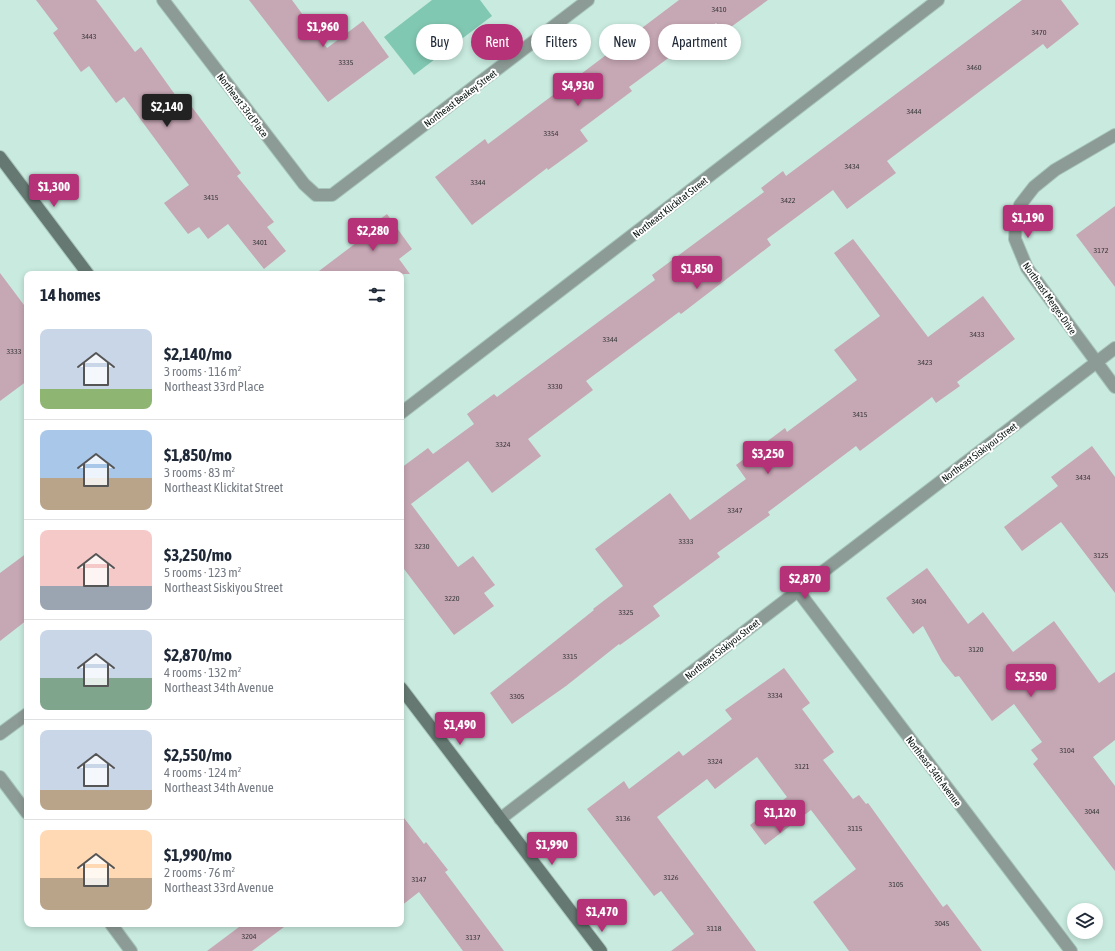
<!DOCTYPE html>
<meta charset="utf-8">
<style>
:root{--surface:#fff;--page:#f6f6f7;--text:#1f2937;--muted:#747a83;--line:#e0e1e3;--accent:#b53279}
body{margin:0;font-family:"Asap Condensed",sans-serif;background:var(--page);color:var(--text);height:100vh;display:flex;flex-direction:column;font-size:15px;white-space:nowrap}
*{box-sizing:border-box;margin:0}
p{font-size:13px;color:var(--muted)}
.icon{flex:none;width:22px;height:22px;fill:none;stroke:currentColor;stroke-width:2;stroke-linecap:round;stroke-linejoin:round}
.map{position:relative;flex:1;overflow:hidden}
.side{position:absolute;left:24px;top:271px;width:380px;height:656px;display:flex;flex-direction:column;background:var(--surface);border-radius:8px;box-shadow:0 2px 6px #0003}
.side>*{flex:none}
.banner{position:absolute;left:416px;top:24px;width:380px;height:36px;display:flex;gap:8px}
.buttons{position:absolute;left:1067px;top:903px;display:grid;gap:8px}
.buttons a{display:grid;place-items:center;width:36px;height:36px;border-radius:50%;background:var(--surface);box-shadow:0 2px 6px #0003;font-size:20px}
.price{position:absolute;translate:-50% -34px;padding:0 9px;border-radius:4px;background:var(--accent);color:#fff;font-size:13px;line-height:26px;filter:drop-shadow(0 1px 2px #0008)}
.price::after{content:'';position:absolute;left:50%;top:24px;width:12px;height:9px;margin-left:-6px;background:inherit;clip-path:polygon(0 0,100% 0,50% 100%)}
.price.current{background:#222;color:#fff}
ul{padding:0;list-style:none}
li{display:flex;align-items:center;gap:12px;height:100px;padding:0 16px}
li+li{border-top:1px solid var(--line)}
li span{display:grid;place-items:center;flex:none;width:112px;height:80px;border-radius:8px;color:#555}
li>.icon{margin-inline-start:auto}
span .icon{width:48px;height:48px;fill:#fffc;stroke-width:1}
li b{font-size:17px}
h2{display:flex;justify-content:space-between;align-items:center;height:48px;padding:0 16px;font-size:17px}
.pill{padding:0 14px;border-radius:18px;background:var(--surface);box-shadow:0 2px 6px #0003;font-size:14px;line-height:36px}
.pill.current{background:var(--accent);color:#fff}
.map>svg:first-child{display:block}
.green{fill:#81c8b2}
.building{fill:#c6a7b4}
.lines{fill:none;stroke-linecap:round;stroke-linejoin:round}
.street-casing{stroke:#a6c4ba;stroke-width:14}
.secondary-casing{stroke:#a6c4ba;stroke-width:14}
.street{stroke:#8d9b96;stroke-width:12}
.secondary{stroke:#657972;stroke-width:12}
.labels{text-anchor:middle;stroke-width:4;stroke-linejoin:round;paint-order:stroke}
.number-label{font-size:8px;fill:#393a3a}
.street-label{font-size:10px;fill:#0a1612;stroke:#fff}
</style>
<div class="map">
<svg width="1115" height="951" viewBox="0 0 1115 951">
<rect width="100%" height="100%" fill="#c8eadf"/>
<!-- green -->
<polygon class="green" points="432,0 480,0 492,16 414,75 384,37"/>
<!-- building -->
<g class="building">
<polygon points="36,0 96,0 135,52 141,47 181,103 186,99 241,173 237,176 274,222 267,227 286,251 264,269 228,224 208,239 199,227 188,234 164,203 189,185 124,97 116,103 89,66 81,72 53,33 58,29"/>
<polygon points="249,0 292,0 327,48 363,21 389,57 328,102"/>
<polygon points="679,0 768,0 724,32 716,23 629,87 632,91 580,130 588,141 548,170 547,168 472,225 435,177 485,139 488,144"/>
<polygon points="1022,0 1061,0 1079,24 1047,49 1043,44 887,161 896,173 847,209 833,190 767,239 771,245 681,314 679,312 586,381 593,390 528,439 541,456 492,493 468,461 411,504 458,567 473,556 495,585 484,593 494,606 454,635 401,565 401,468 428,448 433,454 474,424 467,414 494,394 497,397 655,280 652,275 764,192 761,188 783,171 786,176"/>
<polygon points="1115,206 1115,287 1076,235"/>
<polygon points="387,214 412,249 399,259 410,274 315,274 356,243 353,239"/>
<polygon points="853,239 928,337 983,296 1015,339 957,382 960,386 936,403 932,397 860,451 856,446 768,512 770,515 717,553 720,557 653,606 660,616 620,645 619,644 566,686 512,724 490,693 594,610 593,609 623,586 595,549 670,493 690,520 746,479 736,465 785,428 787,432 857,380 834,350 880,316 834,253"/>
<polygon points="0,273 27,309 27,381 0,401"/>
<polygon points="1092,446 1115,477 1115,593 1061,522 1022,551 1004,527 1058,486 1051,477"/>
<polygon points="27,553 27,620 0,641 0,573"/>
<polygon points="927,568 968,624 983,612 1013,652 1054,621 1099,683 1115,672 1115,740 1093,757 1115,786 1115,871 1033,764 1038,759 1031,750 1042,742 1014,704 992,721 959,676 955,677 942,661 923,626 913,634 886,598"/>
<polygon points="784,668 810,703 802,709 834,752 823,760 853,799 859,795 866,804 868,803 943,907 947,904 982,951 849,951 813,902 856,869 811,810 765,845 750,825 787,797 757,757 715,789 707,779 657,817 756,951 671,951 694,934 661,891 654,896 587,809 624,781 629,789 679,751 683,756 732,719 725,710"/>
<polygon points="401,814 424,844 426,842 448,870 445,872 504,951 463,951 419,892 401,906"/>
<polygon points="243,924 288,924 252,951 207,951"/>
</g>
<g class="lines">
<!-- street casing -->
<g class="street-casing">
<g id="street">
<polyline points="163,0 304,184 316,195 332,195 588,0"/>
<polyline points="1115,135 1055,170 1034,187 1020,205 1016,221 1015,239 1027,268 1115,387"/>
<polyline points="401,413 938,0"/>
<polyline points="798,591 1071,951"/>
<polyline points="0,734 27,714"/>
<polyline points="0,777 27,813"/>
<polyline points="500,819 1115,348"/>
<polyline points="111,924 131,951"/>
</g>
</g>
<!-- secondary casing -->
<g class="secondary-casing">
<g id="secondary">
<polyline points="0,157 88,274"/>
<polyline points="401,688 601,951"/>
</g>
</g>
<!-- street -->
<use href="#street" class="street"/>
<!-- secondary -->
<use href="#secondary" class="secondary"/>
</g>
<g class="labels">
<!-- number labels -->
<g class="number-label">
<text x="719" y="12">3410</text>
<text x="1039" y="35">3470</text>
<text x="89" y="39">3443</text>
<text x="346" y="65">3335</text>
<text x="974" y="70">3460</text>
<text x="914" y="114">3444</text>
<text x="551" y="136">3354</text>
<text x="852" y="169">3434</text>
<text x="478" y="185">3344</text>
<text x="211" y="200">3415</text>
<text x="788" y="203">3422</text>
<text x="260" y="245">3401</text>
<text x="1101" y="253">3172</text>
<text x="977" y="337">3433</text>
<text x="610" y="342">3344</text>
<text x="14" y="354">3333</text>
<text x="925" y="365">3423</text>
<text x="555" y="389">3330</text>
<text x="860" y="417">3415</text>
<text x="503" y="447">3324</text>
<text x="1083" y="480">3434</text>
<text x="735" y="513">3347</text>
<text x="686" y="544">3333</text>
<text x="422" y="549">3230</text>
<text x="1101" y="558">3125</text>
<text x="452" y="601">3220</text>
<text x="919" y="604">3404</text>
<text x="626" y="615">3325</text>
<text x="976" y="652">3120</text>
<text x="570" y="659">3315</text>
<text x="775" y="698">3334</text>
<text x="517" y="699">3305</text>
<text x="1067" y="753">3104</text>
<text x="715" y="764">3324</text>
<text x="802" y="769">3121</text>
<text x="1092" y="814">3044</text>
<text x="623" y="821">3136</text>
<text x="855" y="831">3115</text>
<text x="671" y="880">3126</text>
<text x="419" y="882">3147</text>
<text x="896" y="887">3105</text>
<text x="942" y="926">3045</text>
<text x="714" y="931">3118</text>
<text x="249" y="939">3204</text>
<text x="473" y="940">3137</text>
</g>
<!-- street labels -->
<g class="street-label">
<text transform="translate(460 98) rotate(-37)" y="4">Northeast Beakey Street</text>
<text transform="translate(243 105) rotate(53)" y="4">Northeast 33rd Place</text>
<text transform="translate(670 207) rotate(-38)" y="4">Northeast Klickitat Street</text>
<text transform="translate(1050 298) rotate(55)" y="4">Northeast Merges Drive</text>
<text transform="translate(979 452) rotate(-37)" y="4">Northeast Siskiyou Street</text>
<text transform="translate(722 649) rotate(-38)" y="4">Northeast Siskiyou Street</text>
<text transform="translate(934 771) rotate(53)" y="4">Northeast 34th Avenue</text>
</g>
</g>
</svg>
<div class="buttons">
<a><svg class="icon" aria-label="layers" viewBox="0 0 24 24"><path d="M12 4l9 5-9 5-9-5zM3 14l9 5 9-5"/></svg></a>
</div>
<b class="price" style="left:323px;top:48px">$1,960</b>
<b class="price" style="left:578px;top:107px">$4,930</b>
<b class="price current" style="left:167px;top:128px">$2,140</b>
<b class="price" style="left:54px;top:208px">$1,300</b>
<b class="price" style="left:1028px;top:239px">$1,190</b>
<b class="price" style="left:373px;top:252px">$2,280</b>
<b class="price" style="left:697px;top:290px">$1,850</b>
<b class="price" style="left:768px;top:475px">$3,250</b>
<b class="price" style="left:805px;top:600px">$2,870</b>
<b class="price" style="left:1031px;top:698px">$2,550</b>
<b class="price" style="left:460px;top:746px">$1,490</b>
<b class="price" style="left:780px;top:834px">$1,120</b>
<b class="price" style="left:552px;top:866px">$1,990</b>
<b class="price" style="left:602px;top:933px">$1,470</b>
<div class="banner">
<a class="pill">Buy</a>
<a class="pill current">Rent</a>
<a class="pill">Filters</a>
<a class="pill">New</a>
<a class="pill">Apartment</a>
</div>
<section class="side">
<h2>14 homes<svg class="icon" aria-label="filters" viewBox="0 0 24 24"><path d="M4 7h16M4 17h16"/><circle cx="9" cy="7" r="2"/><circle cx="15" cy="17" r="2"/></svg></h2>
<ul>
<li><span style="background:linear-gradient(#c9d6e8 75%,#8fb573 0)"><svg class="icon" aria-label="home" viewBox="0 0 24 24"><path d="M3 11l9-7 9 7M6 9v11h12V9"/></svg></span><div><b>$2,140/mo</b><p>3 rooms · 116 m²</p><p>Northeast 33rd Place</p></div></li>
<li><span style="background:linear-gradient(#a9c7e8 60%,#b9a48a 0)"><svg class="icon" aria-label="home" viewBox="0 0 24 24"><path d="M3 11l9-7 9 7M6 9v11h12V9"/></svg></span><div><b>$1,850/mo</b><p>3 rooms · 83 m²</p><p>Northeast Klickitat Street</p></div></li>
<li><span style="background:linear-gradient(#f6c9c9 70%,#9aa5b1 0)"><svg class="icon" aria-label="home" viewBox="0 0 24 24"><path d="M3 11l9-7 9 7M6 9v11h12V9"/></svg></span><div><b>$3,250/mo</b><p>5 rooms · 123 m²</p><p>Northeast Siskiyou Street</p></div></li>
<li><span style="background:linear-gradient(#c9d6e8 60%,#7fa58c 0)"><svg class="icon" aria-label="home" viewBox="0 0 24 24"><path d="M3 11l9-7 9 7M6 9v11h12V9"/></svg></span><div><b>$2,870/mo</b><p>4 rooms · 132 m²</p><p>Northeast 34th Avenue</p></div></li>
<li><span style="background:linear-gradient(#c9d6e8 75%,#b9a48a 0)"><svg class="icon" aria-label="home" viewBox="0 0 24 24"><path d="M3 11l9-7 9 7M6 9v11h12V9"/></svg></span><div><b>$2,550/mo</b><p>4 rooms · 124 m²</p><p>Northeast 34th Avenue</p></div></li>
<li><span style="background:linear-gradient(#ffd9b3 60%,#b9a48a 0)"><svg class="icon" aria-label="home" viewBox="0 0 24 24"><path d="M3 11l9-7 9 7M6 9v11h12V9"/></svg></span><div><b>$1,990/mo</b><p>2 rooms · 76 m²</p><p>Northeast 33rd Avenue</p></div></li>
</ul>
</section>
</div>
